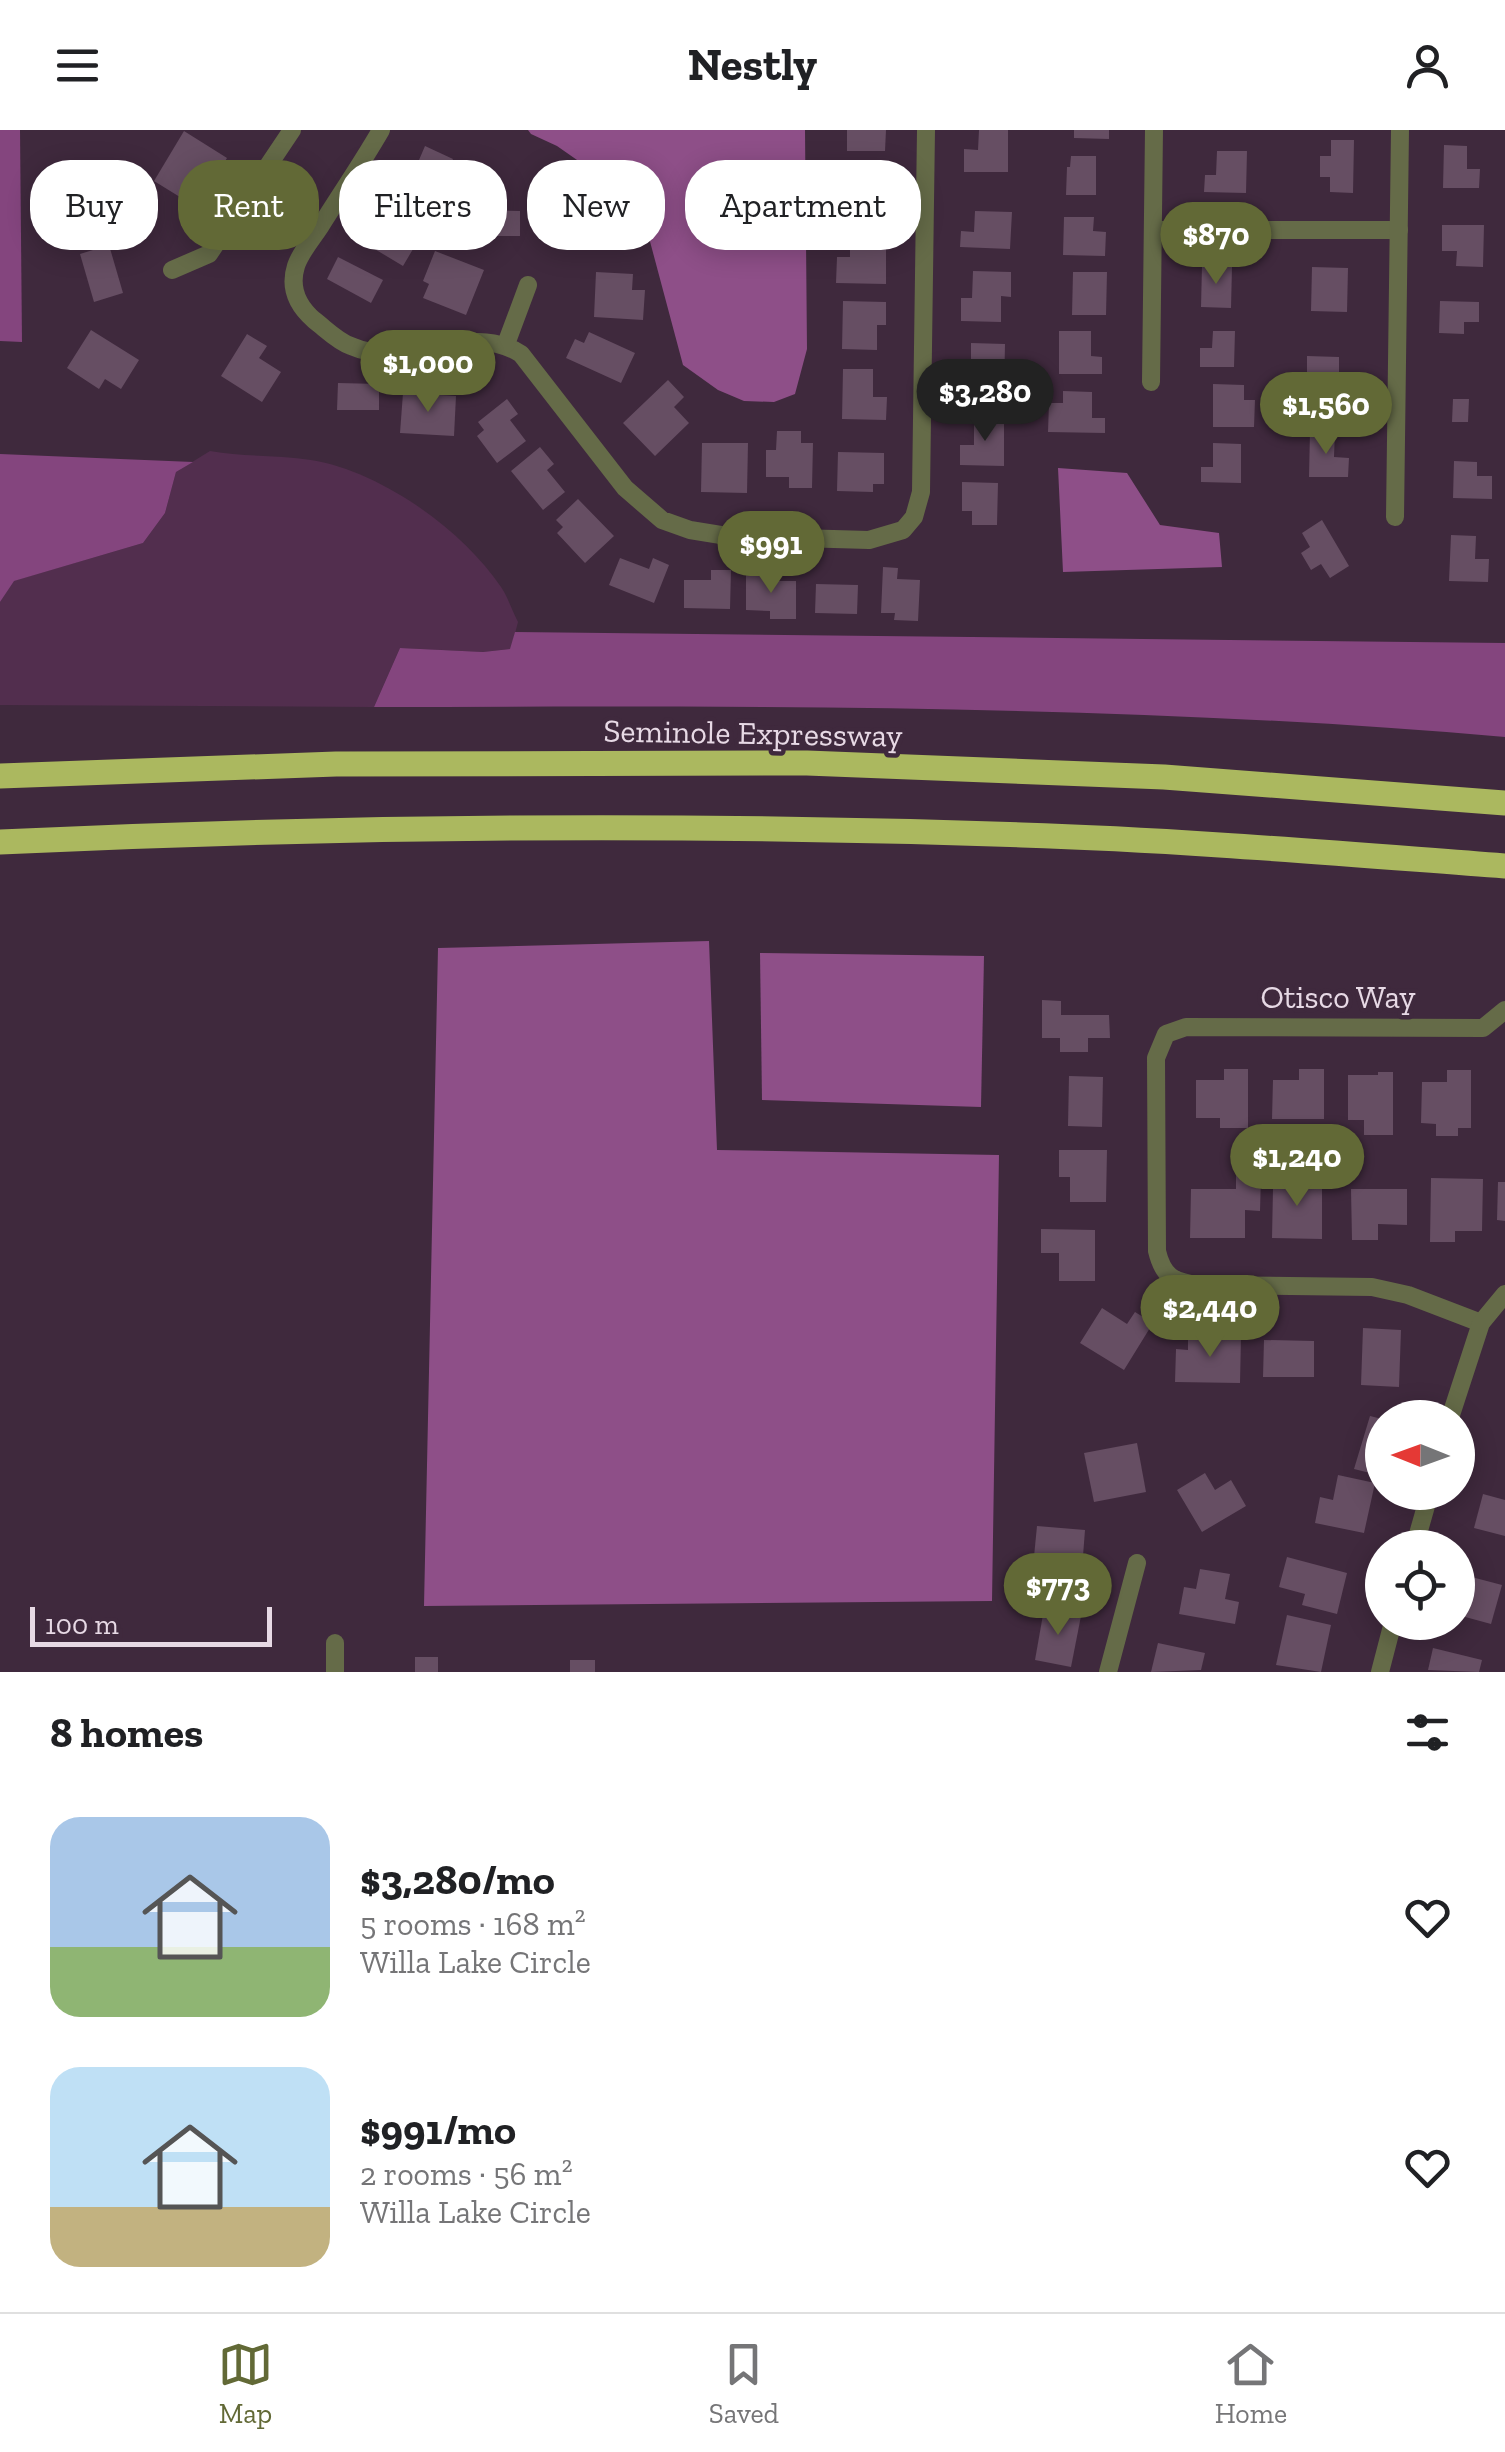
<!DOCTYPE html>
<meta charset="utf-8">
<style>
:root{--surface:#fff;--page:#f6f6f6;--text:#202124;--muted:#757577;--line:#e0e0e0;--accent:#626936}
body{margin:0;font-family:"Zilla Slab",serif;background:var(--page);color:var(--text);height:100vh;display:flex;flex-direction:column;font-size:38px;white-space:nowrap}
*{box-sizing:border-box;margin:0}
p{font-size:32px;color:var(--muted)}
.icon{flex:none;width:55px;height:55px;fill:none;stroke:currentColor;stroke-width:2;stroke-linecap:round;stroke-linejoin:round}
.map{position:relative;height:1542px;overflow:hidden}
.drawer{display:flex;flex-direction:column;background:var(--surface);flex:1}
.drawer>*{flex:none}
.top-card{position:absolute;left:30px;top:30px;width:1000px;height:90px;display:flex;gap:20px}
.needle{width:65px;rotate:271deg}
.buttons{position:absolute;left:1365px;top:1270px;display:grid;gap:20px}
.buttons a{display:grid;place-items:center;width:110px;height:110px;border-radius:50%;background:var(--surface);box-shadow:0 5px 25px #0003;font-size:50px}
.scale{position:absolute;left:30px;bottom:25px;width:242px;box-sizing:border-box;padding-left:10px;border:5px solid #e7d9e5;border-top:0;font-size:28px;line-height:35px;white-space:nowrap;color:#e7d9e5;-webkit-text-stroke:8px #3f293d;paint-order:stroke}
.price{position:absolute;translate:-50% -85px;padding:0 22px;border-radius:35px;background:var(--accent);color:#fff;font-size:32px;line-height:65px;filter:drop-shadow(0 2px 5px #0008)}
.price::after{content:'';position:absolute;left:50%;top:60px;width:30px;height:22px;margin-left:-15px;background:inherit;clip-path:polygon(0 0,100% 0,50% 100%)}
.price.selected{background:#222;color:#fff}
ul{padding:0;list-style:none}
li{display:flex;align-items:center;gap:30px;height:250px;padding:0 50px}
li span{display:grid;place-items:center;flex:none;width:280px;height:200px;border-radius:30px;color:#555}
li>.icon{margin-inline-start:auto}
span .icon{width:120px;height:120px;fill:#fffc;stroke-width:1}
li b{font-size:42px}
h2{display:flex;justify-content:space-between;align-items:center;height:120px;padding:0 50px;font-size:42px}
.tag{padding:0 35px;border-radius:40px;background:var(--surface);box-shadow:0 5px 25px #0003;font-size:35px;line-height:90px}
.tag.selected{background:var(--accent);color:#fff}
header{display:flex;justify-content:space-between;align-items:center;height:130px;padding:0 50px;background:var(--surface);font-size:45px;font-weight:700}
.dock{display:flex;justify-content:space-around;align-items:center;height:140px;border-top:2px solid var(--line);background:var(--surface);font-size:28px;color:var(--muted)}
.dock a{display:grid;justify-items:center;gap:5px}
.dock .selected{color:var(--accent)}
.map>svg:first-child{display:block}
.green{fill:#522e4e}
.forest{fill:#84457e}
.water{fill:#8e4f88}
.building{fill:#664e63}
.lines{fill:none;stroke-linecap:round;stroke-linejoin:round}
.minor{stroke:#656b48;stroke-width:18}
.highway{stroke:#abb85f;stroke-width:25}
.labels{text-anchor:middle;stroke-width:9;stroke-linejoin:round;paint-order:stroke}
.street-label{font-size:32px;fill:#e7d9e5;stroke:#3f293d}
</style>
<header><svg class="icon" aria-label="menu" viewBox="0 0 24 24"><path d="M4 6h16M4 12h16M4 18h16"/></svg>Nestly<svg class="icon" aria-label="person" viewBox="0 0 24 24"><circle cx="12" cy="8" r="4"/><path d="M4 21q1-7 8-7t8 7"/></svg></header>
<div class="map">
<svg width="1505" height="1542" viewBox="0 0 1505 1542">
<rect width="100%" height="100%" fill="#3f293d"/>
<!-- green -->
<path class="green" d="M210 321C244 327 278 325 311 330 380 341 462 399 501 457 508 467 512 481 518 492L511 519 483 522 400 518 374 577 0 575V472L13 451 143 413 165 383 176 342Z"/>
<!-- forest -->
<g class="forest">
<polygon points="0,0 20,0 22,212 0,211"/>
<polygon points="0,324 193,332 176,342 165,383 143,413 14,451 0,472"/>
<path d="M515 502 1505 513V607C1129 574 751 576 374 577L400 518 483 522 510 519Z"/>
</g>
<!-- water -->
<g class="water">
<polygon points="528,0 805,0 807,219 795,264 774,272 744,271 718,260 683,235 640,74 557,16 531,4"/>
<polygon points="1058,338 1127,343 1160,395 1219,403 1222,437 1063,442"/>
<polygon points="709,811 717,1020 999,1025 992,1471 424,1476 438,818"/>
<polygon points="760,823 984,826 981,977 762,970"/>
</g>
<!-- building -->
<g class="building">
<polygon points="847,0 886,0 885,21 847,21"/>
<polygon points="979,0 1008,0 1008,42 964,42 964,19 978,20"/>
<polygon points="1074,0 1109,0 1109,9 1074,8"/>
<polygon points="184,1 227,28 205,64 196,58 188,72 154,51"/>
<polygon points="1331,10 1354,10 1353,63 1330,62 1330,47 1320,47 1320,26 1331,26"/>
<polygon points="1444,15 1467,16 1467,39 1480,39 1479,58 1443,58"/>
<polygon points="425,16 453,29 435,68 392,49 400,30 416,37"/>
<polygon points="1217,21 1247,21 1246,63 1204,62 1205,45 1216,45"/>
<polygon points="1071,26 1096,26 1096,65 1066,65 1067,37 1070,37"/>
<polygon points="108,33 119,49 130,41 145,63 110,89 83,51"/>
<polygon points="843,33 890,34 889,61 879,61 878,89 842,89"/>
<polygon points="560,47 608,68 593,102 566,90 559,106 539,97"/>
<polygon points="385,65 429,92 403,136 353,106 365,86 371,89"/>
<polygon points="478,80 520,81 520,106 478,106"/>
<polygon points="975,81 1012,82 1010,119 960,117 961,101 974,102"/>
<polygon points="1064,87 1094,87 1093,101 1106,102 1105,126 1063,125"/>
<polygon points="1442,95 1484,95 1483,137 1456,136 1457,121 1442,121"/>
<polygon points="850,104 886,105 886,154 836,153 837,127 850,127"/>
<polygon points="109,115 123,163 94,172 80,124"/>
<polygon points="435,121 484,140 466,185 423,168 429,154 423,151"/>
<polygon points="338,127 383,150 371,173 327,149"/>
<polygon points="1202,136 1232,137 1231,178 1201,177"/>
<polygon points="1312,137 1348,138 1347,182 1311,181"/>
<polygon points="973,141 1011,142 1011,167 1001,166 1001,192 961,191 961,168 972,168"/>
<polygon points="596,142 633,144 632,160 645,160 643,190 594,187"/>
<polygon points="1073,142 1107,142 1106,185 1072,185"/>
<polygon points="843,171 886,172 886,195 877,195 877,220 842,219"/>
<polygon points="1440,171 1479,172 1479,192 1464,192 1464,204 1439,203"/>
<polygon points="91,200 139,230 121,259 105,249 99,259 67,238"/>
<polygon points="1059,201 1091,201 1091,226 1102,227 1102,244 1059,244"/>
<polygon points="1213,201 1235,201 1234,237 1200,237 1200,218 1212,218"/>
<polygon points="589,202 635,223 621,253 566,228 575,209 584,213"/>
<polygon points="247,204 267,216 259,228 281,242 262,272 221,246"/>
<polygon points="971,213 1005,214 1004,264 959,264 960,242 971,242"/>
<polygon points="1307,226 1339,227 1339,268 1292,267 1293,247 1307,247"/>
<polygon points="843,239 873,239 873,267 887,267 886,290 842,289"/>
<polygon points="668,250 684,267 674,277 689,293 655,326 623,293"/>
<polygon points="338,253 379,254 379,280 337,280"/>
<polygon points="1213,254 1244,255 1244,270 1255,270 1254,297 1213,297"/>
<polygon points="1063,261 1092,262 1092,288 1105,288 1105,303 1048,302 1049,273 1063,273"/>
<polygon points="403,263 456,266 454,306 400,303"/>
<polygon points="507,269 518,284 510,290 526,311 497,333 477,306 484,300 478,292"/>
<polygon points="1453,269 1469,269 1468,292 1452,292"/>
<polygon points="974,288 1004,288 1004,336 960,335 960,315 974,315"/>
<polygon points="777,301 801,301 801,313 813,313 812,358 789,358 789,347 766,347 766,320 776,320"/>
<polygon points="1310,301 1335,301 1334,327 1349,328 1348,347 1309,347"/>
<polygon points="702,313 748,313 747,363 701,362"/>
<polygon points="1213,313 1241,314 1241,353 1201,352 1201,337 1213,337"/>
<polygon points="540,317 554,334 547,340 565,362 543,380 511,341"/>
<polygon points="838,322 884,323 884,354 873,354 873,362 837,361"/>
<polygon points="1454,331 1477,332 1477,346 1492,346 1492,369 1453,368"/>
<polygon points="962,352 998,353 997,395 972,395 972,381 962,381"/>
<polygon points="578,369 614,406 585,433 557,403 563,397 556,390"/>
<polygon points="1322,390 1349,436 1330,448 1321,434 1311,440 1301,423 1310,417 1302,403"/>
<polygon points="1451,405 1476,406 1475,429 1489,429 1488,452 1449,451"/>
<polygon points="620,428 649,439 653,428 669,435 654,473 609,455"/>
<polygon points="883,437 898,438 897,449 920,450 918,491 894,490 895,483 881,483"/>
<polygon points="711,440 731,440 730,479 684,478 684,450 711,450"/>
<polygon points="746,440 764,440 764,451 796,451 796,489 770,489 770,481 746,480"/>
<polygon points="816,454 858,455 857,484 815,483"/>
<polygon points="1042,870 1061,871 1061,885 1109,885 1110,908 1088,908 1088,922 1060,922 1060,908 1042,908"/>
<polygon points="1224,939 1248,939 1248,998 1220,998 1220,988 1196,988 1196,950 1224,950"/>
<polygon points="1299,939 1324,939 1324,989 1272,989 1273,950 1299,950"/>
<polygon points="1447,940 1471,940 1471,998 1458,998 1458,1006 1436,1006 1436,994 1421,993 1422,952 1447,952"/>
<polygon points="1378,942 1393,942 1393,1005 1364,1005 1364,990 1348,990 1348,945 1378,945"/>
<polygon points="1069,946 1103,947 1102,997 1068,996"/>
<polygon points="1059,1020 1107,1020 1106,1072 1070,1072 1070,1047 1059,1047"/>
<polygon points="1285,1044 1310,1044 1309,1057 1322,1058 1322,1109 1272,1108 1273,1058 1286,1059"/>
<polygon points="1236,1045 1261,1046 1260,1081 1245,1080 1245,1108 1190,1108 1191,1059 1236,1059"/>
<polygon points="1431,1048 1483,1049 1482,1101 1455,1101 1455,1112 1430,1112"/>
<polygon points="1498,1052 1505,1052 1505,1091 1497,1090"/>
<polygon points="1351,1059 1407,1059 1407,1095 1378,1094 1378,1110 1352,1110"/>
<polygon points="1041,1099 1095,1100 1095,1151 1059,1151 1059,1123 1041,1123"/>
<polygon points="1102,1178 1127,1194 1135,1182 1153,1193 1124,1240 1080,1213"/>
<polygon points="1363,1198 1401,1200 1399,1257 1361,1255"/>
<polygon points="1188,1206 1241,1206 1240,1253 1175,1252 1176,1219 1188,1220"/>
<polygon points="1264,1210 1314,1211 1314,1247 1263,1247"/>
<polygon points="1370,1286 1382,1289 1382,1346 1354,1339"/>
<polygon points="1137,1313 1146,1362 1094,1372 1084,1323"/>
<polygon points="1205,1343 1215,1360 1231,1350 1246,1376 1202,1402 1177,1360"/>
<polygon points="1338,1345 1375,1353 1364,1403 1315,1393 1320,1367 1333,1370"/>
<polygon points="1483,1364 1505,1370 1505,1406 1474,1398"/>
<polygon points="1037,1396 1085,1400 1081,1452 1032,1447"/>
<polygon points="1287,1427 1347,1443 1337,1484 1302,1475 1305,1464 1279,1457"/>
<polygon points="1200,1439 1230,1444 1225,1469 1239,1472 1235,1494 1179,1484 1184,1457 1196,1459"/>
<polygon points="1464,1445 1502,1455 1491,1494 1458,1485 1458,1460"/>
<polygon points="1044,1479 1081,1486 1071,1537 1035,1530"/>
<polygon points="1287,1485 1331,1495 1321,1542 1276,1535"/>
<polygon points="1158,1513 1205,1523 1201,1540 1151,1542"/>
<polygon points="1433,1518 1482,1530 1479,1542 1428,1540"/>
<rect x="415" y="1527" width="23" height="15"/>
<rect x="570" y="1530" width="25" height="12"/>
</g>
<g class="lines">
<!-- minor -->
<g class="minor">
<path d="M381 0C362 33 340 65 320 97 312 109 300 123 296 136 289 158 298 176 314 190 326 199 337 211 351 216 408 241 469 190 521 224L625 358 662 390 690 400 727 406 869 410 903 400 914 387 921 362 926 0"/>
<polyline points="1153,100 1399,100"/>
<polyline points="172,140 209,124 292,0"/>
<polyline points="506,214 528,155"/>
<polyline points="1151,252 1154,0"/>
<polyline points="1395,387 1400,0"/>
<path d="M1481 1193 1408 1165 1372 1157 1198 1155C1173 1152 1163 1146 1157 1121L1156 928 1166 904 1186 897 1483 898 1505 880"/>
<polyline points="1450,1288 1481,1193 1505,1164"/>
<polyline points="1414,1418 1430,1362"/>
<polyline points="335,1513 335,1542"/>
<polyline points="1108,1542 1137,1433"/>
<polyline points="1380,1542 1393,1492"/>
</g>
<!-- highway -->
<g class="highway">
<polyline points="0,646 336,634 807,633 1164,647 1505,673"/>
<path d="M0 712C340 696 681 693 1022 705 1183 710 1344 724 1505 736"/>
</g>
</g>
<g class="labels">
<!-- street labels -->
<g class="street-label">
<text transform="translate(753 603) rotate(1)" y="11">Seminole Expressway</text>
<text x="1338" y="878">Otisco Way</text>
</g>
</g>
</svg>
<div class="buttons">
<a><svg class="needle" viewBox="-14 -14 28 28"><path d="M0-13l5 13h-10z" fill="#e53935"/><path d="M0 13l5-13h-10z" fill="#757577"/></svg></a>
<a><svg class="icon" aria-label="locate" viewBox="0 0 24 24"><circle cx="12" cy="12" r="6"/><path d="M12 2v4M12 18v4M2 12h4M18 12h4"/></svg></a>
</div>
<div class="scale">100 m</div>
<b class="price" style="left:1216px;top:157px">$870</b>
<b class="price" style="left:428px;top:285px">$1,000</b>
<b class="price selected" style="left:985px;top:314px">$3,280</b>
<b class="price" style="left:1326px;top:327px">$1,560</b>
<b class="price" style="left:771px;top:466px">$991</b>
<b class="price" style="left:1297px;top:1079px">$1,240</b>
<b class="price" style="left:1210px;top:1230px">$2,440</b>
<b class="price" style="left:1058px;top:1508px">$773</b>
<div class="top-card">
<a class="tag">Buy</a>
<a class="tag selected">Rent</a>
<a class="tag">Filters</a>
<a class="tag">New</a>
<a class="tag">Apartment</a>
</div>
</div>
<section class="drawer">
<h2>8 homes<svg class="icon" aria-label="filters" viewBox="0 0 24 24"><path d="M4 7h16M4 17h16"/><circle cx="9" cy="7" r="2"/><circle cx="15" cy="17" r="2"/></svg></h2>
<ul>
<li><span style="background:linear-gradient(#a9c7e8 65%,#8fb573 0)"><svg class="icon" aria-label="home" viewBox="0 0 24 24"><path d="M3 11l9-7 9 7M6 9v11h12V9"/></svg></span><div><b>$3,280/mo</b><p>5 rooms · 168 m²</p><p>Willa Lake Circle</p></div><svg class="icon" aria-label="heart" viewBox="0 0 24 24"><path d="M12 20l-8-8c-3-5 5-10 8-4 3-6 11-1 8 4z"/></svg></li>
<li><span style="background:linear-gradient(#bfe0f5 70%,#c2b280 0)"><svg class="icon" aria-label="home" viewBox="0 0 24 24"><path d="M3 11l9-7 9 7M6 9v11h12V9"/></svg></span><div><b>$991/mo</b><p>2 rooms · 56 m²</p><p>Willa Lake Circle</p></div><svg class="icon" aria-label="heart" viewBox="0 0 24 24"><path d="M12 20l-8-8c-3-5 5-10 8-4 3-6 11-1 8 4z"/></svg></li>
</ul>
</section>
<nav class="dock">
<a class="selected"><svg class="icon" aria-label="map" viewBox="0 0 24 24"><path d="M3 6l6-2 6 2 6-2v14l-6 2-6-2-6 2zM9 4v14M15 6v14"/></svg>Map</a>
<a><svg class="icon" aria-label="saved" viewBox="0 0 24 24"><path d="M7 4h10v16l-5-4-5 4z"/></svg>Saved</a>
<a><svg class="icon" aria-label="home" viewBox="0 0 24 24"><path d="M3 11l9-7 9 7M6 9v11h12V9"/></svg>Home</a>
</nav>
